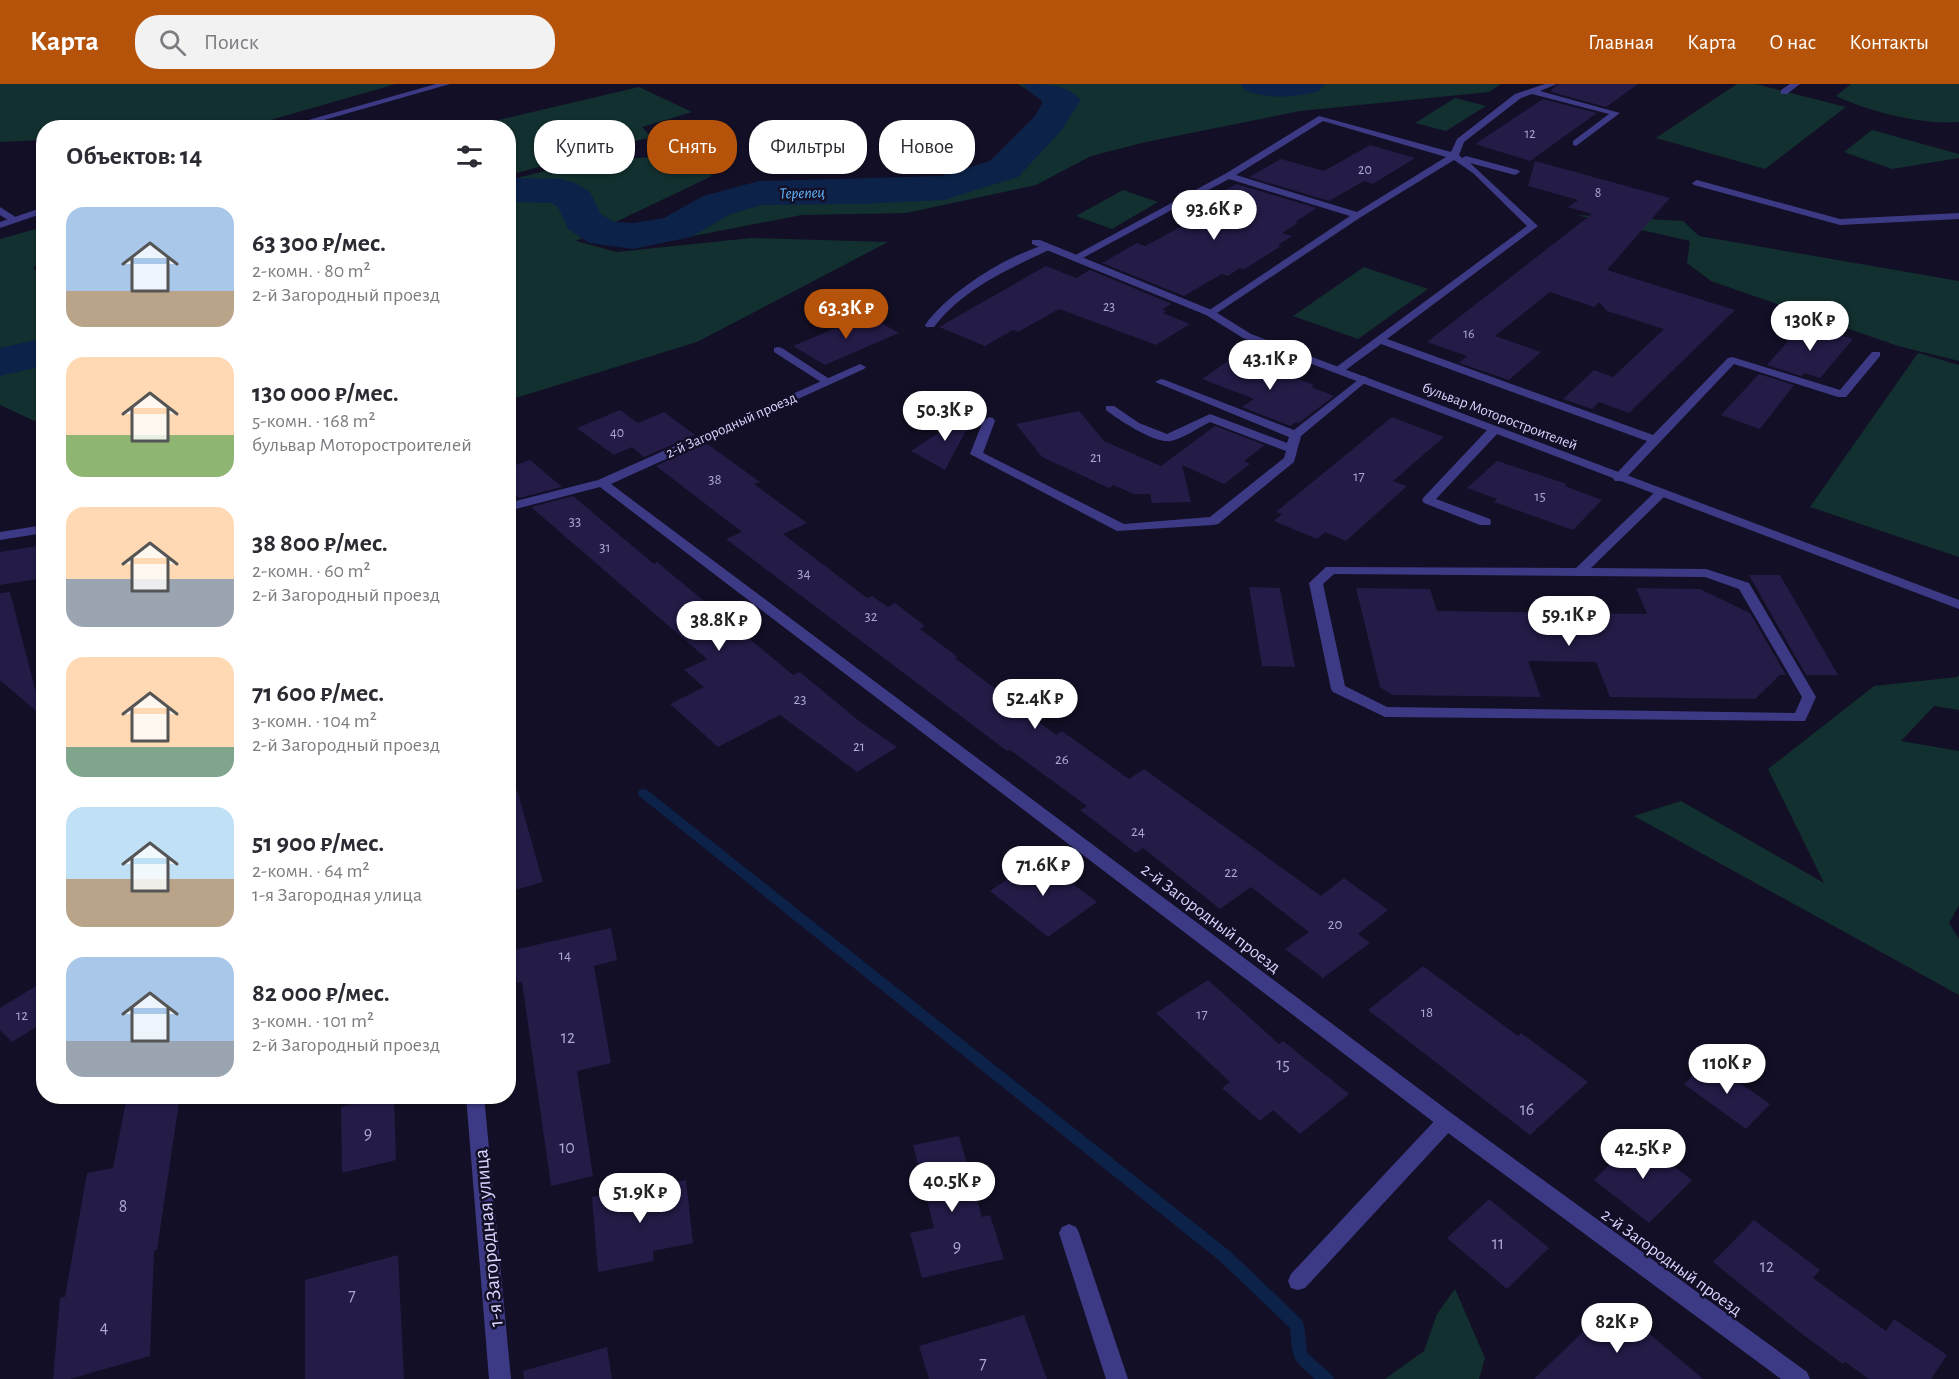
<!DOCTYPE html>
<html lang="ru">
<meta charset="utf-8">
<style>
:root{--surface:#fff;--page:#f2f2f3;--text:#2b2b33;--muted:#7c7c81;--accent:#b45309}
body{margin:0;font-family:"Alegreya Sans",sans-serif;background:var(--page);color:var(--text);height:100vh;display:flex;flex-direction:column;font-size:22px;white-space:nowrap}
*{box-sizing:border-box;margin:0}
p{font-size:20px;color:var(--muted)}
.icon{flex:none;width:33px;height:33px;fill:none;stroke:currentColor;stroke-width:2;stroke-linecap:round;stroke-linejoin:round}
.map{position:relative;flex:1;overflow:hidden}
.details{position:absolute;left:36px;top:36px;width:480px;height:984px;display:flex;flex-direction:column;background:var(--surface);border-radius:24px;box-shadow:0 2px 4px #0004}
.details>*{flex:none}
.top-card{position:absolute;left:534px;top:36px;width:570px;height:54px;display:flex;gap:12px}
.price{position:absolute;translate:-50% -51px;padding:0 14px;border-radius:21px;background:#fff;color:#222;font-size:20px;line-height:39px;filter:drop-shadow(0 2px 3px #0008)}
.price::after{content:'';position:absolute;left:50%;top:36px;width:18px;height:14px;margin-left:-9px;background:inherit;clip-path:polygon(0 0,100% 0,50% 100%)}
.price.selected{background:var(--accent);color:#fff}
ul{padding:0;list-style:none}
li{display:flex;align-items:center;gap:18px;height:150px;padding:0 30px}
li span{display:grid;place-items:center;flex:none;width:168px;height:120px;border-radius:18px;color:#555}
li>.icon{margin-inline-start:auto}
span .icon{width:72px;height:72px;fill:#fffc;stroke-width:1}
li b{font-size:26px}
h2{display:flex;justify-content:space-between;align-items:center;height:72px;padding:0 30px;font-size:26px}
.tag{padding:0 21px;border-radius:24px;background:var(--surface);box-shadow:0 2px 4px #0004;font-size:21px;line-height:54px}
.tag.selected{background:var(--accent);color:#fff}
header{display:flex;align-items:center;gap:36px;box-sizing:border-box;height:84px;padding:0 30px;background:var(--accent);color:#fff}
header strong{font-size:28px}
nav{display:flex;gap:33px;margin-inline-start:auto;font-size:21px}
.search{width:420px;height:54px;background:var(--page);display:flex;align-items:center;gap:15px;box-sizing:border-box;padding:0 21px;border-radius:24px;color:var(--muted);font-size:22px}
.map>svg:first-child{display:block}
.green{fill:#12302f}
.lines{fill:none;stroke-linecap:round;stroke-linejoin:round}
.stream{fill:#0c2248;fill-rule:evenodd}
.river{fill:#0c2248;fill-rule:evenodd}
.building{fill:#241b47}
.service{fill:#3d3a85;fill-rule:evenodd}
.minor{fill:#3d3a85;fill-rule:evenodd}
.tertiary{fill:#3d3a85;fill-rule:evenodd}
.labels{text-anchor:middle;stroke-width:5;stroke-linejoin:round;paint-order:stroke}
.far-number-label{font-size:14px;fill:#aca6d1}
.far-street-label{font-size:15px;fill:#d9d4ff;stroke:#130f26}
.number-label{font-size:15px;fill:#aca6d1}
.far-water-label{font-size:16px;font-style:italic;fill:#62b6ff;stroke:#130f26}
.street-label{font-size:18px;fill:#d9d4ff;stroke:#130f26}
.near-number-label{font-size:18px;fill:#aca6d1}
.near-street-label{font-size:21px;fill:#d9d4ff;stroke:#130f26}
</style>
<header>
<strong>Карта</strong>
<div class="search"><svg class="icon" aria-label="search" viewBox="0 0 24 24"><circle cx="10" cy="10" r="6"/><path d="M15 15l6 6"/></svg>Поиск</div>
<nav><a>Главная</a><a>Карта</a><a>О нас</a><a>Контакты</a></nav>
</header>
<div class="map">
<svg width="1959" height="1295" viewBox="0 0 1959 1295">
<rect width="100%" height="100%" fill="#130f26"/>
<!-- green -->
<g class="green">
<polygon points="0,0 396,0 246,43 187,41 172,44 44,44 43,56 0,58"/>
<polygon points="1018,0 1300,0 1305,3 1306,0 1501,0 1489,8 1300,27 1146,58 1091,72 1036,101 906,129 802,131 657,159 766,115 861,119 970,96 1049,31 1040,14"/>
<polygon points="1737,0 1755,0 1846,23 1765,85 1656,54"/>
<path d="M1851 0H1959V38C1922 41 1870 28 1836 12Z"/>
<polygon points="639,3 692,28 642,43 651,53 509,91 508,44 468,43"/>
<polygon points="1455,14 1486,22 1446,47 1415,39"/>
<polygon points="1872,46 1959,70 1959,74 1892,85 1844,68"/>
<polygon points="690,70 712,92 576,157 617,168 751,154 888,158 697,258 509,316 509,96 581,78"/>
<polygon points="1123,106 1158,118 1112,145 1076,132"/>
<polygon points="1576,131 1683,137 1699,152 1959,197 1959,277 1898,262 1711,197 1687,179 1690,157"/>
<polygon points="43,143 43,169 33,186 43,184 43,232 36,234 39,243 43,243 43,341 0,321 0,155"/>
<polygon points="1364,183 1428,205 1358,255 1293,232"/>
<polygon points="1918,269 1959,281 1959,473 1810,423"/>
<polygon points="1959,591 1959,626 1934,622 1901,657 1959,667 1959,821 1949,839 1959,855 1959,911 1634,732 1681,717 1824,799 1768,685 1874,602 1957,593"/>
<polygon points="1455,1205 1485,1274 1479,1295 1385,1295 1424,1267 1437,1230"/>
</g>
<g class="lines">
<!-- stream -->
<path class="stream" d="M643 705 647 706 1231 1168 1302 1236 1304 1241 1307 1269 1331 1290 1334 1295H1315C1291 1274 1293 1276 1290 1244L1221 1178 639 712 638 709 639 706Z"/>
<!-- river -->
<g class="river">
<path d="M1023 0C1047 0 1066 0 1081 16L1061 47 1018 93 944 116 862 120 762 121 731 130 691 153 633 165 589 159 568 145 558 123 552 119 508 118V94L561 95 575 99 590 108 601 130 614 138 633 139 664 134 703 112 759 97 941 92 990 77 1035 32 1043 18 1029 7Z"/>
<path d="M1240 0H1325L1319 7C1295 14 1270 15 1246 7Z"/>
<polygon points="44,254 44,282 0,292 0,264"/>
</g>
</g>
<!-- building -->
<g class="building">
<polygon points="1559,0 1638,0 1606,23 1551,8 1552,5"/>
<polygon points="1543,15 1597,29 1530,77 1475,60"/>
<polygon points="1370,61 1415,74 1373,100 1364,97 1329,117 1249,93 1281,75 1324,87"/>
<polygon points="1535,77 1670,114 1607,186 1735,226 1629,329 1599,318 1592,325 1563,315 1594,286 1613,293 1664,245 1607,227 1599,218 1594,223 1550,208 1495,252 1541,268 1509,296 1459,279 1467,272 1427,258 1592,130 1568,123 1578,116 1528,102"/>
<polygon points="1236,100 1317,124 1295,138 1298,139 1282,149 1292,152 1278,161 1281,162 1243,186 1240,184 1228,192 1222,190 1184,212 1102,179 1137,159 1145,162 1210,127 1196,122"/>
<polygon points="1046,182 1076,194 1090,186 1172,220 1162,225 1166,227 1163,229 1190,240 1156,261 1059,225 1018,248 1013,246 985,262 939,243"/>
<polygon points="867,231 899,249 825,281 793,262"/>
<polygon points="1803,240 1853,255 1820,294 1804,289 1801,292 1767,281"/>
<polygon points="1235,272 1314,301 1311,303 1334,312 1299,339 1296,338 1290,342 1242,323 1254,315 1202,295"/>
<polygon points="1759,290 1794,301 1760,345 1721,331"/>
<polygon points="979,322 945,386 911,367"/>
<polygon points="620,326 638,339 664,328 695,351 644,373 632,363 614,371 577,344"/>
<polygon points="1079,327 1104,357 1161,382 1215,342 1265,361 1244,377 1250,380 1224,400 1182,381 1191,418 1152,419 1150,410 1134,410 1113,401 1109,404 1042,373 1016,340"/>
<polygon points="1392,333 1444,353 1393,397 1407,402 1346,457 1325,448 1317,455 1274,437 1282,430 1276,428"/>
<polygon points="706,359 760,398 754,400 807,439 783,450 867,514 872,512 888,523 895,519 925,542 920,545 958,573 955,574 1056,651 1062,647 1129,695 1144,685 1321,812 1344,794 1388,826 1358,850 1370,859 1323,894 1285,865 1309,848 1251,803 1220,825 1143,764 1136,769 1080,726 1087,722 1010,666 1007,667 726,455 742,448 656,382"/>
<polygon points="530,376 562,403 519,414 508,404 508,384"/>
<polygon points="1497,377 1567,400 1565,402 1602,416 1573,446 1494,418 1497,415 1467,404"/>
<polygon points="573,412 654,480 657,478 793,591 800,588 859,637 897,663 857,688 780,631 718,663 670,620 704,603 684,586 707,575 531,423"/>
<polygon points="44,461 44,494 0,501 0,468"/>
<polygon points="1749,491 1780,491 1838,591 1806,591"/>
<polygon points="1249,503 1280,504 1295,583 1262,582"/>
<polygon points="1356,504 1430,505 1437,527 1647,530 1636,504 1700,505 1750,529 1786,591 1780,591 1755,615 1610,613 1596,578 1528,577 1541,613 1392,611 1380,603"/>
<polygon points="10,508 42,632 0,596 0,509"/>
<polygon points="517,706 543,798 508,808 508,707"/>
<polygon points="1038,774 1097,818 1048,853 990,807"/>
<polygon points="611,844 617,876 594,882 611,979 577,987 593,1092 551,1102 522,898 517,899 513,866"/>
<polygon points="1423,882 1518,952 1521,949 1588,998 1530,1051 1368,926"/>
<polygon points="1208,896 1279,960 1283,957 1349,1010 1300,1050 1273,1026 1260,1037 1222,1004 1230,998 1156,929"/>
<polygon points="44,897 44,938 12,958 0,946 0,924"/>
<polygon points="1708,977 1770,1020 1746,1045 1684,1000"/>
<polygon points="127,1012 180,1012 157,1166 154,1166 150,1272 70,1295 53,1295 60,1214 65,1213 87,1089 113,1084"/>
<polygon points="385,1012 394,1012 396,1076 342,1089 341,1023"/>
<polygon points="959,1052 982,1133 990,1131 1004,1175 922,1194 910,1149 934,1144 913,1061"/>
<polygon points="1636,1054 1692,1096 1649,1139 1594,1096"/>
<polygon points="686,1096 693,1159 653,1167 654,1177 598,1188 592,1113"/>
<polygon points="1489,1115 1549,1164 1507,1205 1447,1154"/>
<polygon points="1754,1136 1820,1186 1813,1194 1886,1247 1894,1235 1947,1271 1931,1295 1869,1295 1845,1278 1843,1280 1802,1250 1713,1178"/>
<polygon points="398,1171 404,1295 305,1295 305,1196"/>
<polygon points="1613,1219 1703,1295 1534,1295"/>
<polygon points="1024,1231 1047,1295 929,1295 919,1262"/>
<polygon points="607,1263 612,1295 524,1295 523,1287"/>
</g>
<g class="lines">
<!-- service -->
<g class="service">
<path d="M1545 0H1557L1540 7 1620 29 1576 62 1573 61V57L1609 30 1532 10 1521 14 1464 58 1459 71 1462 74 1466 72 1518 86 1520 88 1515 91 1470 79 1538 142 1387 255 1653 351 1728 274 1732 273 1840 306 1872 268H1880V272L1846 313H1838L1734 280 1623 397H1615L1613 394 1615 391 1647 357 1381 260 1343 288H1335V284L1527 142 1473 89 1454 76 1361 133 1214 231H1206L1205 229 1350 132 1229 95 1079 176 1070 174 1225 90 1319 32 1451 68 1457 55 1515 10ZM1323 37 1446 73 1357 128 1236 91Z"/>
<polygon points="1790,0 1800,0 1787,10 1781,10 1781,6"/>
<polygon points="1697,96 1840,135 1959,129 1959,135 1840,141 1694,101 1692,99"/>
<polygon points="0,123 17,134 17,138 11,138 0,131"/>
<path d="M1047 160 1052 163 1051 165C1007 186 964 204 934 243H926L925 241C950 207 1006 172 1047 160Z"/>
<polygon points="778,263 782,264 834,298 828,301 824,300 774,268 774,264"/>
<path d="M1363 292 1367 293V297L1301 352 1294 378 1218 440 1213 441 1117 447 970 370 983 337 989 333 993 334 995 337 983 369 1124 440 1210 433 1284 374 1286 367 1210 338C1198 344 1184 354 1171 357 1155 360 1119 336 1106 326V322H1114L1139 339 1167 350 1210 330 1287 359 1289 353 1155 298 1161 295 1165 296 1294 346Z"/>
<polygon points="1494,342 1500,346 1498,349 1436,415 1490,435 1491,438 1490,441 1480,441 1424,419 1422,416 1424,413 1490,343"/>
<path d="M1661 405 1667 409 1665 412 1591 484 1706 485 1749 499 1816 613 1805 637 1385 633 1333 608 1331 605 1309 499 1326 483 1576 484 1657 406ZM1334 490 1705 493 1739 505 1802 613 1795 629 1387 623 1345 602 1323 500Z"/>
<polygon points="44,441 44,449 0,456 0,448"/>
<polygon points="1447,1029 1454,1031 1456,1037 1454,1043 1305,1204 1298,1206 1291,1204 1288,1197 1291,1190 1440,1031"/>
</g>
<!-- minor -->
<g class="minor">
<polygon points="1032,156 1040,156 1214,227 1251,250 1959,516 1959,525 1243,254 1206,231 1032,160"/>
<polygon points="860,280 866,283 864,285 611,400 1454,1031 1807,1288 1810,1295 1781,1295 1440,1043 600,403 508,427 508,419 598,396"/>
<polygon points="466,1012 484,1012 511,1295 489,1295"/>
<polygon points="1069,1140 1076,1143 1079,1149 1128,1295 1106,1295 1059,1149 1062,1143"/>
</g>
<!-- tertiary -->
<g class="tertiary">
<polygon points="436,0 450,0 296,44 280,44"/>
<polygon points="44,123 44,129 0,144 0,138"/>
</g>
</g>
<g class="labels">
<!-- far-number labels -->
<g class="far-number-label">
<text x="1530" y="54">12</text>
<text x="1365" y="90">20</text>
<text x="1598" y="113">8</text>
<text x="1109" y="227">23</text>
<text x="1469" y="254">16</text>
<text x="617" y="353">40</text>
</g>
<!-- far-street labels -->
<g class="far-street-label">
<text transform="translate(1500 332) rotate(21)" y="5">бульвар Моторостроителей</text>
<text transform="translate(731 341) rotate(-24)" y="5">2-й Загородный проезд</text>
</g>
<!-- number labels -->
<g class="number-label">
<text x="1096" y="378">21</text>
<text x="1359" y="397">17</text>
<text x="715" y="400">38</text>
<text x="1540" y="417">15</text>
<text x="575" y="442">33</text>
<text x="605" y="468">31</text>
<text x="804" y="494">34</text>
<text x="871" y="537">32</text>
<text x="800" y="620">23</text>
<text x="859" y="667">21</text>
<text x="1062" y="680">26</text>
<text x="1138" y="752">24</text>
<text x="1231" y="793">22</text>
<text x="1335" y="845">20</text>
<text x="565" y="876">14</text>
<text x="1427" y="933">18</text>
<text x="1202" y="935">17</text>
<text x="22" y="936">12</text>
</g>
<!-- far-water labels -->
<g class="far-water-label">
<text transform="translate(802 108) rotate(-2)" y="6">Терепец</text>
</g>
<!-- street labels -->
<g class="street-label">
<text transform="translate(1211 834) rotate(37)" y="6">2-й Загородный проезд</text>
<text transform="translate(1672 1178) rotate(36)" y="6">2-й Загородный проезд</text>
</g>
<!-- near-number labels -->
<g class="near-number-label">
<text x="568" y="959">12</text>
<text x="1283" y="986">15</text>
<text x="1527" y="1031">16</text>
<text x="368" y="1055">9</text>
<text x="567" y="1069">10</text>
<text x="123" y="1128">8</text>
<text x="1498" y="1165">11</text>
<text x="957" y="1168">9</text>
<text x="1767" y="1188">12</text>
<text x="352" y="1217">7</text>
<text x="104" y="1249">4</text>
<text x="983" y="1285">7</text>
</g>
<!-- near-street labels -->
<g class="near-street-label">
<text transform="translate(488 1154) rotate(-95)" y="7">1-я Загородная улица</text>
</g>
</g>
</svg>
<b class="price" style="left:1214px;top:157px">93.6K ₽</b>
<b class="price selected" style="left:846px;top:256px">63.3K ₽</b>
<b class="price" style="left:1810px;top:268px">130K ₽</b>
<b class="price" style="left:1270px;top:307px">43.1K ₽</b>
<b class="price" style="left:945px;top:358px">50.3K ₽</b>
<b class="price" style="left:1569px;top:563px">59.1K ₽</b>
<b class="price" style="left:719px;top:568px">38.8K ₽</b>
<b class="price" style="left:1035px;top:646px">52.4K ₽</b>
<b class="price" style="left:1043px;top:813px">71.6K ₽</b>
<b class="price" style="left:1727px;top:1011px">110K ₽</b>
<b class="price" style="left:1643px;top:1096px">42.5K ₽</b>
<b class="price" style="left:952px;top:1129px">40.5K ₽</b>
<b class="price" style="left:640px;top:1140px">51.9K ₽</b>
<b class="price" style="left:1617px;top:1270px">82K ₽</b>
<div class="top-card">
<a class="tag">Купить</a>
<a class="tag selected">Снять</a>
<a class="tag">Фильтры</a>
<a class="tag">Новое</a>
</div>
<section class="details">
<h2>Объектов: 14<svg class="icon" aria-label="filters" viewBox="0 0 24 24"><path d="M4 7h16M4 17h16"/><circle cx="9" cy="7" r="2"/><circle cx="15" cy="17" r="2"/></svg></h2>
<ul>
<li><span style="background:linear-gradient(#a9c7e8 70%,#b9a48a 0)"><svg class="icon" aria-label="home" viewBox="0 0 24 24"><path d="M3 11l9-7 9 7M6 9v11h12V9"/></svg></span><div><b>63 300 ₽/мес.</b><p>2-комн. · 80 m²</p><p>2-й Загородный проезд</p></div></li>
<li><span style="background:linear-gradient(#ffd9b3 65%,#8fb573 0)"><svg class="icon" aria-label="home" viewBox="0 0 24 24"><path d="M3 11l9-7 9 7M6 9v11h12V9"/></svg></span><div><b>130 000 ₽/мес.</b><p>5-комн. · 168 m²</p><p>бульвар Моторостроителей</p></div></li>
<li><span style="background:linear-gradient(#ffd9b3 60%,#9aa5b1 0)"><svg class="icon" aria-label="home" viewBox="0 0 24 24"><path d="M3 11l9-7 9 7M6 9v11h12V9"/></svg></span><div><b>38 800 ₽/мес.</b><p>2-комн. · 60 m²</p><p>2-й Загородный проезд</p></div></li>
<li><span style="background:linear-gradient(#ffd9b3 75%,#7fa58c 0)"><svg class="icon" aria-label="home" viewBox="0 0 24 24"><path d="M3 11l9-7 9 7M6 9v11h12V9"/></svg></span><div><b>71 600 ₽/мес.</b><p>3-комн. · 104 m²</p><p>2-й Загородный проезд</p></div></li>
<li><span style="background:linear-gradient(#bfe0f5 60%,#b9a48a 0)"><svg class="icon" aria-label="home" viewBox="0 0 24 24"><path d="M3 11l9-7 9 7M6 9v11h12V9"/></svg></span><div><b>51 900 ₽/мес.</b><p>2-комн. · 64 m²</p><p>1-я Загородная улица</p></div></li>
<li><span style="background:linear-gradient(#a9c7e8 70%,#9aa5b1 0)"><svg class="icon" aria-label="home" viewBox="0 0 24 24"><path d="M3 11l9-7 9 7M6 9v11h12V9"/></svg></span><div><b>82 000 ₽/мес.</b><p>3-комн. · 101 m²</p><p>2-й Загородный проезд</p></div></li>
</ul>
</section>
</div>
